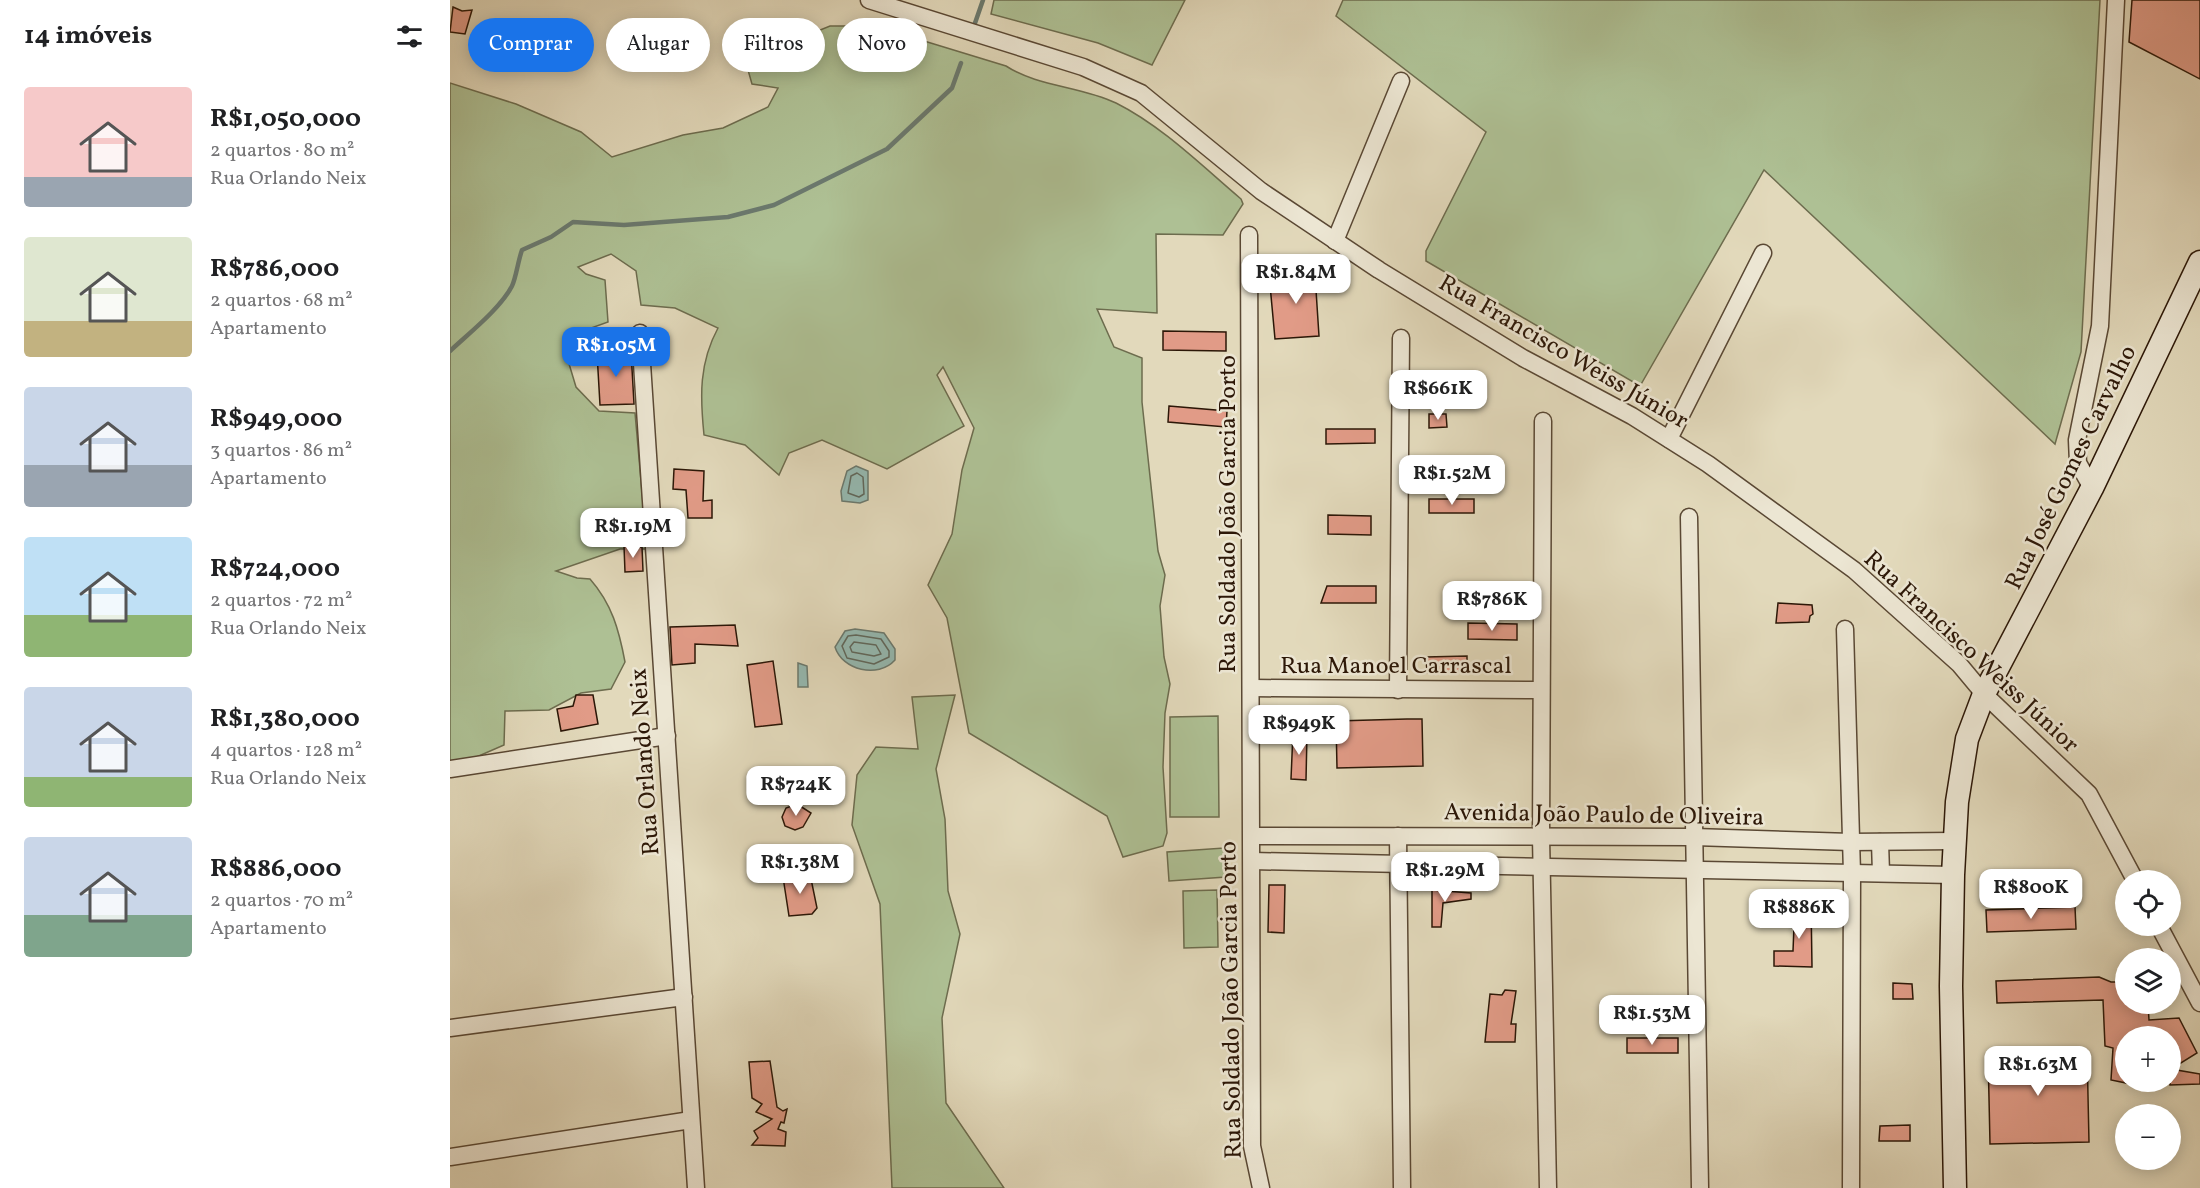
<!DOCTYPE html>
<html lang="pt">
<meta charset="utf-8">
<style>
:root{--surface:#fff;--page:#f2f2f2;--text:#202124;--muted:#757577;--accent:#1a73e8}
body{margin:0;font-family:Vollkorn,serif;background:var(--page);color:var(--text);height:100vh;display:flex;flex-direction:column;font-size:22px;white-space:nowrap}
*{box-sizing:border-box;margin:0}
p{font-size:20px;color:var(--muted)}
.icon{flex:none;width:33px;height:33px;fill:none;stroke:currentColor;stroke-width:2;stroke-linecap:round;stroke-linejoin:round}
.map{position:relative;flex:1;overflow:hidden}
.details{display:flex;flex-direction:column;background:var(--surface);width:450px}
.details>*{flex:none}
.guide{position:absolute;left:18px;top:18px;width:570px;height:54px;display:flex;gap:12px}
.buttons{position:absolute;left:1665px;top:870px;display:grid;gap:12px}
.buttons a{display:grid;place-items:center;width:66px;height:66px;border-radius:50%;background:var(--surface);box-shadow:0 3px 15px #0003;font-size:30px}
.price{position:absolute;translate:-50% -51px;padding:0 14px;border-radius:12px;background:#fff;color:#222;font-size:20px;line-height:39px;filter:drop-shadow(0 2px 3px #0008)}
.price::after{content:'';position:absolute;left:50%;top:36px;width:18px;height:14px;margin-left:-9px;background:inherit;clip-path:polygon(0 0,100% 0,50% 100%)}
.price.selected{background:var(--accent);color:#fff}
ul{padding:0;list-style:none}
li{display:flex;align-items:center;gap:18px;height:150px;padding:0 24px}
li span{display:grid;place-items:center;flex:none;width:168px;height:120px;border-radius:6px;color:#555}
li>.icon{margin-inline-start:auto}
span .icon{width:72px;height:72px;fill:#fffc;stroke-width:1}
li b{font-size:26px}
h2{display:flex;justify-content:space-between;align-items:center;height:72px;padding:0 24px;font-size:26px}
.pill{padding:0 21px;border-radius:27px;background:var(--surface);box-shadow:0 3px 15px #0003;font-size:21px;line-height:54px}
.pill.selected{background:var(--accent);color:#fff}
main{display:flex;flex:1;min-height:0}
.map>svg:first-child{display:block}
.green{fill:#aec094;stroke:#6d6c4e;stroke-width:1.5}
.water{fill:#95bab2;stroke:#6b796e;stroke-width:1.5}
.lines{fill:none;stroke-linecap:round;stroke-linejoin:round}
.shore{stroke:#60685c;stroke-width:1.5}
.stream{stroke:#6b796e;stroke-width:4.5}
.building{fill:#e19b87;stroke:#2c1707;stroke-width:1.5}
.minor-casing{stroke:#5a4834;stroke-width:19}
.secondary-casing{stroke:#2c1707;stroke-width:25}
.minor{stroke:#ece6d3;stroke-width:16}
.secondary{stroke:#ece6d3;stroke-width:22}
.labels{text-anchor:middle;stroke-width:5;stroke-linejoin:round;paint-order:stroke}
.street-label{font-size:24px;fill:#2c1707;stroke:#ece6d3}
</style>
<main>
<section class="details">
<h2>14 imóveis<svg class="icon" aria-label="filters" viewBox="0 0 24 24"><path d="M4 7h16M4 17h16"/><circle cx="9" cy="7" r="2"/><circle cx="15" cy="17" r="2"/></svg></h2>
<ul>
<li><span style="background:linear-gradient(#f6c9c9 75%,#9aa5b1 0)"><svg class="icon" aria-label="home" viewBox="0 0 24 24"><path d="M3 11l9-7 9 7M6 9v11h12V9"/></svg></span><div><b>R$1,050,000</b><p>2 quartos · 80 m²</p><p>Rua Orlando Neix</p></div></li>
<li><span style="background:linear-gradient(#dfe7d0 70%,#c2b280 0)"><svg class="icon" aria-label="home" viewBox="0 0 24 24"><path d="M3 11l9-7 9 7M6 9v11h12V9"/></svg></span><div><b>R$786,000</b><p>2 quartos · 68 m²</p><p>Apartamento</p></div></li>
<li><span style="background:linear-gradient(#c9d6e8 65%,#9aa5b1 0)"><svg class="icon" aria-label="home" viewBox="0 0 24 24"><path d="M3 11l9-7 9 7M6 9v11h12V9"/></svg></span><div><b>R$949,000</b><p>3 quartos · 86 m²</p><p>Apartamento</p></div></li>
<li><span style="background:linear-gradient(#bfe0f5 65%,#8fb573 0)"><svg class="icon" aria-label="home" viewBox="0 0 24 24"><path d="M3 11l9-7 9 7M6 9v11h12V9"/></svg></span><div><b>R$724,000</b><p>2 quartos · 72 m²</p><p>Rua Orlando Neix</p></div></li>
<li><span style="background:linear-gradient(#c9d6e8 75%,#8fb573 0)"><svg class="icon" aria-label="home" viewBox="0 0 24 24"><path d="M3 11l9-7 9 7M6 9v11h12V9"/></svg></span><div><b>R$1,380,000</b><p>4 quartos · 128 m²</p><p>Rua Orlando Neix</p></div></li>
<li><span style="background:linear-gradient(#c9d6e8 65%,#7fa58c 0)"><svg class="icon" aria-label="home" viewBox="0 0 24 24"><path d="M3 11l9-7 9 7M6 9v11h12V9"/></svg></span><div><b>R$886,000</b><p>2 quartos · 70 m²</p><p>Apartamento</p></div></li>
</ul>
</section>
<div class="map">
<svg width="1750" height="1188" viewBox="0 0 1750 1188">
<rect width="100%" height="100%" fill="#e2d9bb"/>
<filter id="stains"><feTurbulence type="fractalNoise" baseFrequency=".00333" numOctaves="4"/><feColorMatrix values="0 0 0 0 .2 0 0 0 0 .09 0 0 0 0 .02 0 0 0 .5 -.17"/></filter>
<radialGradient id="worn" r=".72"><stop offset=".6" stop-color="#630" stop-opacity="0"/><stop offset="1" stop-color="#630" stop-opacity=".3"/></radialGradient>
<!-- green -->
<g class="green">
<polygon points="544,0 735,0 702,65 648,43 541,14"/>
<polygon points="893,0 1650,0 1631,352 1605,444 1314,170 1190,386 976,261 976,251 1036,132 886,16"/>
<path d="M380 26H425L556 66C588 87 631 86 666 103 712 126 752 166 791 199L793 204 773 235 706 234 707 313 647 309 664 347 692 358V402L708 551 715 575 710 606 714 657 720 684 715 713 713 767 717 833 713 846 673 857 657 816 519 733 497 618 478 585 502 534 512 470 524 428 493 367 487 375 514 426 437 469 372 440 339 453 329 475 295 445 254 435C250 396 249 363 268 328L225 308 191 305 186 271 161 254 128 267 136 274 155 280 158 322 127 333 117 357 126 387 149 411 185 413 197 549H170L106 571 127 578 140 579C162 604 169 630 175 662L161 689 131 693 99 710 55 711 54 745 15 762 0 764V83L66 104 131 132 162 157 233 135 273 128 318 107 328 88 302 84 298 70 301 46 323 33 348 39Z"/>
<polygon points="505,695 486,769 495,819 498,891 510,934 492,1018 496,1103 554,1188 442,1188 430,904 402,825 407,775 426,747 468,749 462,697"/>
<polygon points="768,716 769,817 720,817 720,717"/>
<polygon points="774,848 776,877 719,881 717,852"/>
<polygon points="767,890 768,947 734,948 733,891"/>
</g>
<!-- water -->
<g class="water">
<polygon points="406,466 418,471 418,500 410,503 392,501 391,491 397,471"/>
<path d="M405 629 434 633 445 649V660C428 679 392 670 385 647L395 631Z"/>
<polygon points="348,663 357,666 358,687 348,687"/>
</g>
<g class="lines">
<!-- shore -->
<g class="shore">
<polygon points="407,473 413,477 414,494 409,497 398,493 401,476"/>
<polygon points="406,635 431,639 439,651 439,657 424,664 397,658 392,646 398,636"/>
<polygon points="404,642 426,645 431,654 424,656 402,652 400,647"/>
</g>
<!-- stream -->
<g class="stream">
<polyline points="524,26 533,0"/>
<path d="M0 351C18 334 50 309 62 286 66 278 68 261 72 250L101 237 123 222 174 225 278 217 324 205 437 149 502 88 511 63"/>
</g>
</g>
<!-- building -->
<g class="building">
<polygon points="1682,0 1750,0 1750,79 1679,42"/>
<polygon points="3,7 12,11 22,10 15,34 0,32"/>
<polygon points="819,274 875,275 875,290 866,290 869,336 825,339"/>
<polygon points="713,331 776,332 776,351 713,350"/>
<polygon points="181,351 184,404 150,405 147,353"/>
<polygon points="719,406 777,411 776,427 718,422"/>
<polygon points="979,414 996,414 997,427 979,428"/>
<polygon points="876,429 925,429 925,443 876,444"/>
<polygon points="224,469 254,471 253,501 262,500 262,518 238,518 236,490 223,489"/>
<rect x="979" y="499" width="45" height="14"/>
<polygon points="878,515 921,516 921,535 878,534"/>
<polygon points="174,546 192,547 193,571 175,572"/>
<polygon points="877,586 926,586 926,603 871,603"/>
<polygon points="1328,603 1362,605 1363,614 1360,616 1359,622 1326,623"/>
<polygon points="1018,623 1067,624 1067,640 1018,639"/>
<polygon points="285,625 288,646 245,644 245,663 222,665 220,627"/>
<polygon points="1017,656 1017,671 977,673 976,657"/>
<polygon points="323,661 332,724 305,727 297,665"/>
<polygon points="126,695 143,695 148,724 111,731 107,709 123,706"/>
<polygon points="957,719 972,719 973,766 887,768 886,721"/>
<polygon points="843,732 857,733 856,780 841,779"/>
<polygon points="347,804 361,813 353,827 345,830 335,826 332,817 336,808"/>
<polygon points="360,874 367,908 362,914 339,916 333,877"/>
<polygon points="819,885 835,885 834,933 818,932"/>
<polygon points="982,890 1021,893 1021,899 993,903 991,927 982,927"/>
<polygon points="1345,902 1361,902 1362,967 1324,966 1324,951 1343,951"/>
<polygon points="1625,907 1626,929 1537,932 1536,910"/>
<polygon points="1649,977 1661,982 1676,982 1676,1004 1698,1004 1699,1020 1729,1018 1747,1053 1721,1069 1750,1074 1750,1084 1720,1085 1720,1036 1676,1036 1676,1083 1661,1080 1663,1048 1655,1046 1653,1000 1547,1003 1546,981"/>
<polygon points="1443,983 1462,984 1463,999 1443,999"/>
<polygon points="1055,990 1066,991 1061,1024 1066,1024 1065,1042 1035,1042 1040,994 1052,995"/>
<rect x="1177" y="1038" width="51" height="15"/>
<polygon points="1637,1050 1639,1142 1540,1144 1538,1052"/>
<polygon points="320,1061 327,1107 333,1111 337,1109 334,1123 331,1122 328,1129 336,1132 335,1146 302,1145 308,1138 304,1131 322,1119 306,1112 312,1104 302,1098 299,1062"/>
<polygon points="1460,1125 1460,1141 1429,1141 1430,1126"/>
</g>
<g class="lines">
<!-- minor casing -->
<g class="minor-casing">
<g id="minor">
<polyline points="419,0 633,67 691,93 811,191 929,270 1073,358 1182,416 1258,464 1404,570 1509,664 1534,694 1639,794 1685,880"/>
<polyline points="799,235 802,1146 811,1188"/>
<polyline points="885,241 951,81"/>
<polyline points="190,333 246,1188"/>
<polyline points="1093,421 1091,837 1098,1188"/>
<polyline points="1219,439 1313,253"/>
<polyline points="1642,488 1628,463 1627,440 1650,326 1666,0"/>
<polyline points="1239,517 1250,1188"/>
<polyline points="1395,629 1402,873 1401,1188"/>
<polyline points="802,688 1091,690"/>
<polyline points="948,690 951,338"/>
<polyline points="0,769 217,736"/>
<polyline points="802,836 1244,837 1401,842 1504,841"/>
<polyline points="948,836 952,1188"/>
<polyline points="1430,842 1431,873"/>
<polyline points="802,861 1503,875"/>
<polyline points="1709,926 1750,1003"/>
<polyline points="0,1028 234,997"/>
<polyline points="0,1157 241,1120"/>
</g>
</g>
<!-- secondary casing -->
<g class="secondary-casing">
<polyline id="secondary" points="1505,1188 1501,986 1503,875 1507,802 1517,739 1534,694 1642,488 1750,262"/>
</g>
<!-- minor -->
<use href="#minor" class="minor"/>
<!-- secondary -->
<use href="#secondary" class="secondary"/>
</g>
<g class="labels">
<!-- street labels -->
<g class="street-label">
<text transform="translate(1114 351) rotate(30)" y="8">Rua Francisco Weiss Júnior</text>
<text transform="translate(1620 467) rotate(-64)" y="8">Rua José Gomes Carvalho</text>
<text transform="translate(777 514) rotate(-90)" y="8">Rua Soldado João Garcia Porto</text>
<text transform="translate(1522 651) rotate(43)" y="8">Rua Francisco Weiss Júnior</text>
<text x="946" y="673">Rua Manoel Carrascal</text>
<text transform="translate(194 762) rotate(-94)" y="8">Rua Orlando Neix</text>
<text transform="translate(1154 814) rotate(1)" y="8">Avenida João Paulo de Oliveira</text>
<text transform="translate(780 1000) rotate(-91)" y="8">Rua Soldado João Garcia Porto</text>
</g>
</g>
<rect width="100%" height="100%" filter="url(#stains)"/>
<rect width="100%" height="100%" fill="url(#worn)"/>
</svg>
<div class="buttons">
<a><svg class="icon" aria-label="locate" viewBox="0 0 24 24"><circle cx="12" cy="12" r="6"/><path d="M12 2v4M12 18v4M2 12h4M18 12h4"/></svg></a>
<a><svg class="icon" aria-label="layers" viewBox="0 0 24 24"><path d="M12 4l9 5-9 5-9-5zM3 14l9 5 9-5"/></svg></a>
<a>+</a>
<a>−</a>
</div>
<b class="price" style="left:846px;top:305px">R$1.84M</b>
<b class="price selected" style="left:166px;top:378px">R$1.05M</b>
<b class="price" style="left:988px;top:421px">R$661K</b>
<b class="price" style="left:1002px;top:506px">R$1.52M</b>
<b class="price" style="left:183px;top:559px">R$1.19M</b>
<b class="price" style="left:1042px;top:632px">R$786K</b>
<b class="price" style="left:849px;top:756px">R$949K</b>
<b class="price" style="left:346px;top:817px">R$724K</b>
<b class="price" style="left:350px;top:895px">R$1.38M</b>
<b class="price" style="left:995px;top:903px">R$1.29M</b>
<b class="price" style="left:1581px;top:920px">R$800K</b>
<b class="price" style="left:1349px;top:940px">R$886K</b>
<b class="price" style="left:1202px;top:1046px">R$1.53M</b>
<b class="price" style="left:1588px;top:1097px">R$1.63M</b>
<div class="guide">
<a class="pill selected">Comprar</a>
<a class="pill">Alugar</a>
<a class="pill">Filtros</a>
<a class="pill">Novo</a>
</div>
</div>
</main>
